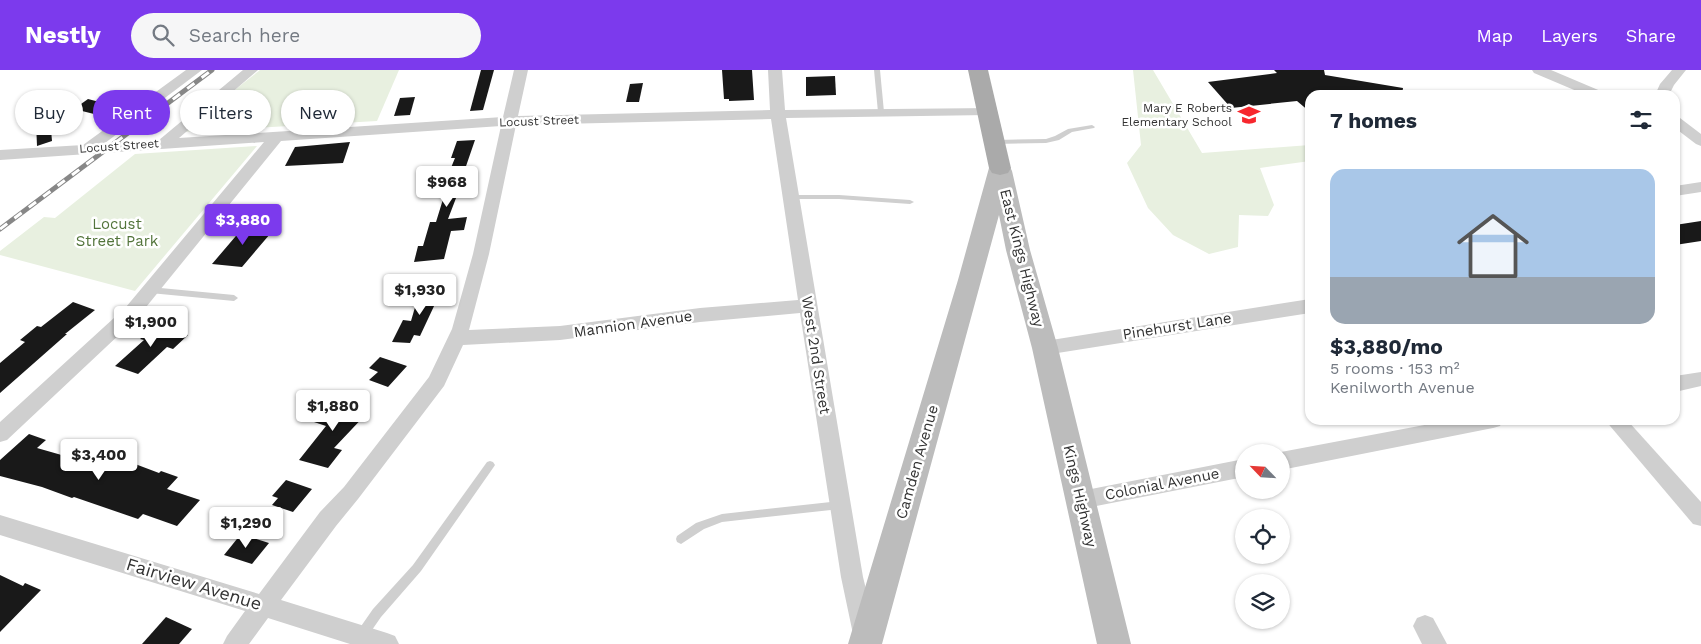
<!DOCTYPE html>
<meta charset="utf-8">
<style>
:root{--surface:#fff;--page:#f6f6f7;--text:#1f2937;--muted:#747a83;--line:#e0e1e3;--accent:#7c3aed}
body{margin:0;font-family:"Work Sans",sans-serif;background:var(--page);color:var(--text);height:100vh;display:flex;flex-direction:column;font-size:19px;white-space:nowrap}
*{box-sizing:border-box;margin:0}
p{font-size:16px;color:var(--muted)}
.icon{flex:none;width:28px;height:28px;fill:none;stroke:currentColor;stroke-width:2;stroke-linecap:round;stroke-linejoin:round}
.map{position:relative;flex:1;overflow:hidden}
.details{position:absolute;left:1305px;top:20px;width:375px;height:335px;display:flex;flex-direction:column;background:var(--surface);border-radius:15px;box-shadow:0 1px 4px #0004}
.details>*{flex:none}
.banner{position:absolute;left:15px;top:20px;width:475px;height:45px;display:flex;gap:10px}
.needle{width:32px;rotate:295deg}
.tools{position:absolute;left:1235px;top:374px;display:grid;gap:10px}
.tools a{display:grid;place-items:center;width:55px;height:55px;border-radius:50%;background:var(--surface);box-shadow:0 1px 4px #0004;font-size:25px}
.price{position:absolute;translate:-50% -42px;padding:0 11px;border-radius:5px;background:#fff;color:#222;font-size:16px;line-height:32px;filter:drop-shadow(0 1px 2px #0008)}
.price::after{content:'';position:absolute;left:50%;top:30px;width:15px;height:11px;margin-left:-8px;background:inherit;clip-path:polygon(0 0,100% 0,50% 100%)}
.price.selected{background:var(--accent);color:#fff}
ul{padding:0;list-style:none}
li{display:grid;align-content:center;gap:10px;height:265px;padding:0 25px}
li+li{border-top:1px solid var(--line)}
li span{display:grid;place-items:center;height:155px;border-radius:15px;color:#555}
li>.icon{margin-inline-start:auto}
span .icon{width:90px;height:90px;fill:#fffc;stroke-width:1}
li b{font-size:21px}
h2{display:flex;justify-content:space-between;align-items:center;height:60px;padding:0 25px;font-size:21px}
.chip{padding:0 18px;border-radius:22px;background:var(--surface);box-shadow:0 1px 4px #0004;font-size:18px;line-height:45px}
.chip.selected{background:var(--accent);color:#fff}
header{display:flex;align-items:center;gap:30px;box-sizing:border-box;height:70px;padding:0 25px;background:var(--accent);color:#fff}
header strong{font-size:24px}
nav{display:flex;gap:28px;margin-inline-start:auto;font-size:18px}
.search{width:350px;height:45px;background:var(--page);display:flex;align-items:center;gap:12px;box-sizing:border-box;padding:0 18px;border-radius:28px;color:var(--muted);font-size:19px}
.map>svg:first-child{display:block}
.green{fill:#e8f0e0}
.building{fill:#191919}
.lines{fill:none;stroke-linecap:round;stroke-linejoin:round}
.service{fill:#cfcfcf;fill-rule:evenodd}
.minor{fill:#cfcfcf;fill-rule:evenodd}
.secondary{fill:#bcbcbc;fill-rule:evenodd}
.primary{fill:#aaa;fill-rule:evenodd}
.rail-casing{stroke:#878787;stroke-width:5}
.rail{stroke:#fff;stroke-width:3;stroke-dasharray:9;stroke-linecap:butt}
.labels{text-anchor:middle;stroke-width:5;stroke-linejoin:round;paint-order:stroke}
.far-poi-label{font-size:12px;fill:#323232;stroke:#fff;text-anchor:end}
.far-street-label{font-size:12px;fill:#323232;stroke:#fff}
.park-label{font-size:15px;fill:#52743a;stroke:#fff}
.street-label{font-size:15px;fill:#323232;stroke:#fff}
.near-street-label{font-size:18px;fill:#323232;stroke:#fff}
</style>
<header>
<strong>Nestly</strong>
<div class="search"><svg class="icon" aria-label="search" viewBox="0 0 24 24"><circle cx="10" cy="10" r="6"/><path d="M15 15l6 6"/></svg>Search here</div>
<nav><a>Map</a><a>Layers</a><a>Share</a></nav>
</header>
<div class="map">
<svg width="1701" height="574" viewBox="0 0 1701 574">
<rect width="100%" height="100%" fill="#fff"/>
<!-- green -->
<g class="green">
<polygon points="260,0 399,0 377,51 181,62"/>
<polygon points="1133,0 1153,0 1202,83 1310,75 1310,91 1260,98 1274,135 1268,146 1239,145 1238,177 1209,184 1173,165 1148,138 1127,93 1141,75"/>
<polygon points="257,76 135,221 0,185 0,181 44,147 55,148 135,84"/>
</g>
<!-- building -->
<g class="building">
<polygon points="481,0 494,0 483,40 470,41"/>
<polygon points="722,0 752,0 754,30 729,31 729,29 724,29"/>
<polygon points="1274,0 1324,0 1325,5 1403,18 1402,25 1310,25 1310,42 1297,31 1231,38 1208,12 1277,3"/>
<polygon points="835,6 836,25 806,26 806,7"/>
<polygon points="643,13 639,32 626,32 630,14"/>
<polygon points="415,27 410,45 394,46 400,28"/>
<polygon points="88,29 111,35 98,45 74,39"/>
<polygon points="50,48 52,71 37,76 36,52"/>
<polygon points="475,70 464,102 466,102 448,149 467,147 464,160 451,161 444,189 414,192 418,176 423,176 430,152 436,152 444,126 439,127 455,88 451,88 457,71"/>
<polygon points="350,72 343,93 285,96 295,77"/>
<polygon points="1701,151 1701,171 1675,175 1675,155"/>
<polygon points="247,153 269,156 263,163 270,164 242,197 212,194"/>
<polygon points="450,219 447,233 435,234 420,266 414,265 410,273 392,272 403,250 411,251 418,227 428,226 429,221"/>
<polygon points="73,232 95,240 65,264 67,264 0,323 0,293 25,272 20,270 37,256 41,257"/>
<polygon points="156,255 188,265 173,279 167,277 138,304 115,296 144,270 140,269"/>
<polygon points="380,287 407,296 388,317 369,310 378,302 369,298"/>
<polygon points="336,329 369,341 334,378 342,380 328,398 299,390 326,356 314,352"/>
<polygon points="29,364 46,370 37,378 86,392 98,380 159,403 161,401 178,407 167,419 200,430 177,456 143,444 138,449 74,427 72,428 42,417 0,406 0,390"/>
<polygon points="286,410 312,419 293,442 272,435 278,428 272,426"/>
<polygon points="243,446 256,450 248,461 234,456"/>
<polygon points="241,464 269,473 252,494 224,485"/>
<polygon points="0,505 23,516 25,513 41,520 0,562"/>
<polygon points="166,547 192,559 179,574 142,574"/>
</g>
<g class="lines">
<!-- service -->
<g class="service">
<polygon points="874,0 880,0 884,42 881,44 878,42"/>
<polygon points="1092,55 1095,57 1094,58 1072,62 1059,70 1046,73 995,74 991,72 995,70 1046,69 1055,66 1068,59"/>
<polygon points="787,125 839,125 910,130 914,132 910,134 839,129 787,129 786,127"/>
<polygon points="150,217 234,225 238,228 234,231 150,223 146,220"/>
<polygon points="490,391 493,392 495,395 493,398 421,501 381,547 365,570 361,571 357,570 356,566 357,562 373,539 413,495 487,392"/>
<polygon points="840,431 844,432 845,435 844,438 840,439 722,452 704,459 681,474 677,472 676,469 677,466 696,453 722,444"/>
</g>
<!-- minor -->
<g class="minor">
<path d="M186 0H202L105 73 159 70 243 0H258L179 68 503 47 514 0H528L518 46 770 40 768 0H782L785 40 993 38 995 41 993 44 988 45 786 48 863 507 877 564 873 572 868 574 857 572 853 564 841 507 800 243 700 252 560 270 463 275 444 316 358 429 336 456 281 530 387 563 395 566 399 574H350L268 548 249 574H223L227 566 245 541 0 465V445L259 524 320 442 344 417 429 307 452 259 473 184 501 56 281 71 138 247 7 370 0 372V352L126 237 264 72 0 90V80L83 75ZM771 49 798 230 700 238 560 256 469 260 489 184 516 55Z"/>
<polygon points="1532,0 1551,0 1603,22 1605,25 1586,25 1534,3"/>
<polygon points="1672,0 1686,0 1674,15 1669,25 1655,25 1660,14"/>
<polygon points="1675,47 1680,48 1701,64 1701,76 1696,74 1675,58"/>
<polygon points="1701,112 1701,122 1675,126 1675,116"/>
<polygon points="1310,229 1310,243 1045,285 1038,283 1036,278 1038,273 1045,271"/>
<polygon points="1701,302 1701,316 1675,322 1675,306"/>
<polygon points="1451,350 1503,350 1500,356 1493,358 1281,400 1281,382"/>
<polygon points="1605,350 1627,350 1701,432 1701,456 1693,454"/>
<polygon points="1244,389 1244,407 1081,439 1074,436 1070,430 1074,424 1081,421"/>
<polygon points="1425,545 1433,548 1447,574 1422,574 1413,556 1417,548"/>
</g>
<!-- secondary -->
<polygon class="secondary" points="1000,91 1008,93 1012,101 1030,180 1058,278 1131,574 1097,574 1032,278 1006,180 999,145 882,574 848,574 958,210 989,98 992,93"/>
<!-- primary -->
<polygon class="primary" points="968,0 988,0 1011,98 1008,103 1000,105 992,103 989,98"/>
<!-- rail casing -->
<g class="rail-casing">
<polyline id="rail" points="0,159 212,0"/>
</g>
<!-- rail -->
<use href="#rail" class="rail"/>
</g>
<!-- icons -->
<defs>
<g id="school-bare" transform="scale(1.725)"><path d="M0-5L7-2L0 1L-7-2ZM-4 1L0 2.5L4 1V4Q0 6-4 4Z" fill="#f7272d" stroke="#fff" stroke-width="2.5" paint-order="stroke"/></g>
</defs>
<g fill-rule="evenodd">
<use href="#school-bare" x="1249" y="45"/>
</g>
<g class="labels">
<!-- far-poi labels -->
<g class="far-poi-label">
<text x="1232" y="42">Mary E Roberts<tspan x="1232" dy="14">Elementary School</tspan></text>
</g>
<!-- far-street labels -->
<g class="far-street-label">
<text transform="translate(539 51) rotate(-2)" y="4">Locust Street</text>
<text transform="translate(119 76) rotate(-4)" y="4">Locust Street</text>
</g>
<!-- park labels -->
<g class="park-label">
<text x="117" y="159">Locust<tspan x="117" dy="17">Street Park</tspan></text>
</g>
<!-- street labels -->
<g class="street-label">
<text transform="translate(1022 188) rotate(76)" y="5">East Kings Highway</text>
<text transform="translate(633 254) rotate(-8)" y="5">Mannion Avenue</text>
<text transform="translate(1177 256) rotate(-9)" y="5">Pinehurst Lane</text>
<text transform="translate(816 285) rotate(81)" y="5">West 2nd Street</text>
<text transform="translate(917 392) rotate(-74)" y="5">Camden Avenue</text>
<text transform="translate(1162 414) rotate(-11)" y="5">Colonial Avenue</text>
<text transform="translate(1080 426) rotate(77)" y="5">Kings Highway</text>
</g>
<!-- near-street labels -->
<g class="near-street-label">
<text transform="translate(194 514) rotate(17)" y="6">Fairview Avenue</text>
</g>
</g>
</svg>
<div class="tools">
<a><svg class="needle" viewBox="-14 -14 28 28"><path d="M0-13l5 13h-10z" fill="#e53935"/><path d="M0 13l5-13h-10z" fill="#747a83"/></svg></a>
<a><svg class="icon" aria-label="locate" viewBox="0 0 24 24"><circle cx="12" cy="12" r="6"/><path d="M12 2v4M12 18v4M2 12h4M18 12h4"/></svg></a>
<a><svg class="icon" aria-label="layers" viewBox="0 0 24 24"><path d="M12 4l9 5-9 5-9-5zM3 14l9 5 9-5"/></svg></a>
</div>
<b class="price" style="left:447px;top:138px">$968</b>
<b class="price selected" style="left:243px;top:176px">$3,880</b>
<b class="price" style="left:420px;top:246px">$1,930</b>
<b class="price" style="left:151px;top:278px">$1,900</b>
<b class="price" style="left:333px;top:362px">$1,880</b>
<b class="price" style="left:99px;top:411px">$3,400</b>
<b class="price" style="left:246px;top:479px">$1,290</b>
<div class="banner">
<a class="chip">Buy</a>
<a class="chip selected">Rent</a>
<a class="chip">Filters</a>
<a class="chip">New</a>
</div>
<section class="details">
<h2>7 homes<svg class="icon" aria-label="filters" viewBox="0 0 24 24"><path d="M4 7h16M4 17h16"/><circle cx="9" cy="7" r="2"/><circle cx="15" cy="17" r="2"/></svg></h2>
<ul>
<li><span style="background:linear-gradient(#a9c7e8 70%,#9aa5b1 0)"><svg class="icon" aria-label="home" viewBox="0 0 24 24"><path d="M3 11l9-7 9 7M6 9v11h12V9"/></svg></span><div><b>$3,880/mo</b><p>5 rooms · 153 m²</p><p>Kenilworth Avenue</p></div></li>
</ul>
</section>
</div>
